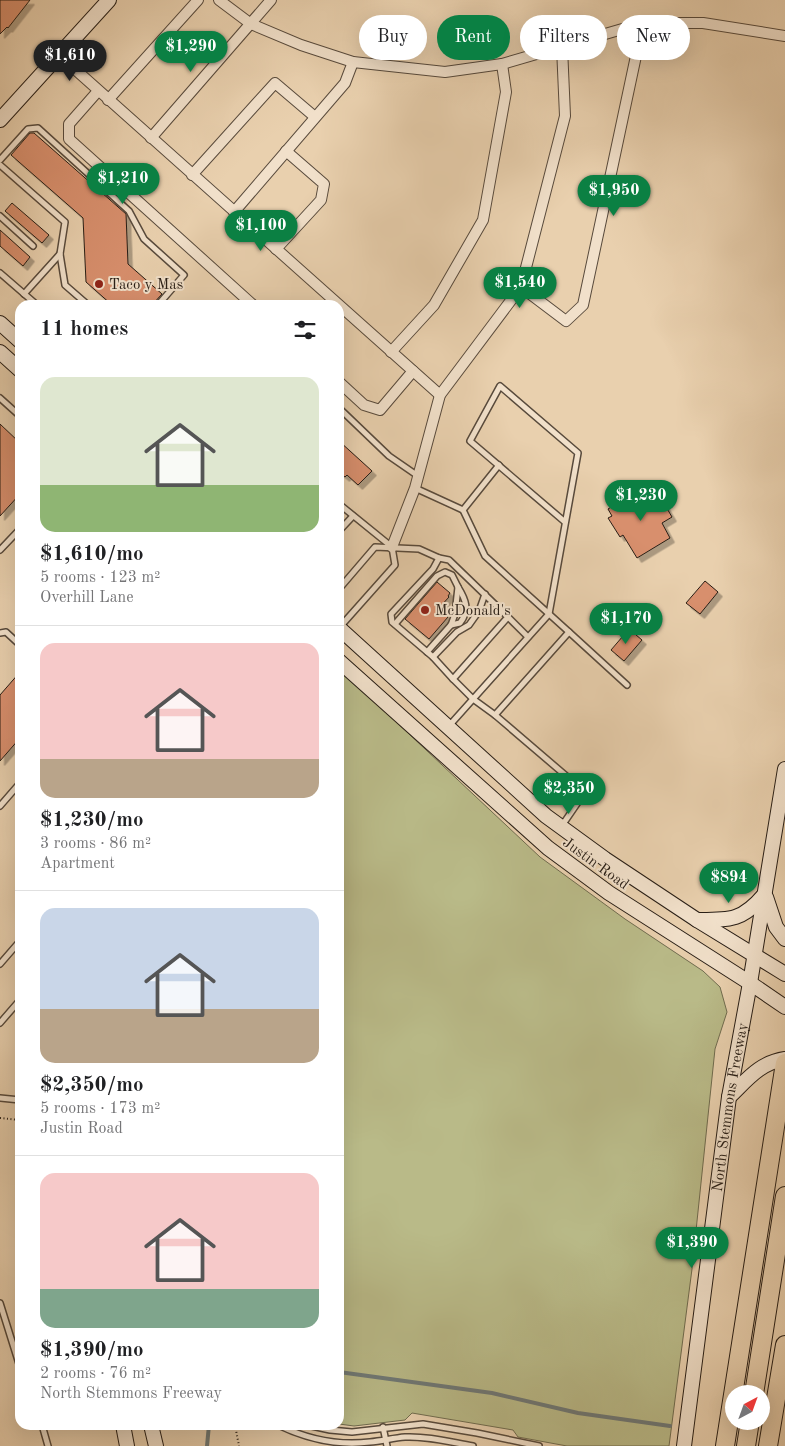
<!DOCTYPE html>
<meta charset="utf-8">
<style>
:root{--surface:#fff;--page:#f2f2f2;--text:#202124;--muted:#757577;--line:#e0e0e0;--accent:#0b8043}
body{margin:0;font-family:"Old Standard TT",serif;background:var(--page);color:var(--text);height:100vh;display:flex;flex-direction:column;font-size:19px;white-space:nowrap}
*{box-sizing:border-box;margin:0}
p{font-size:16px;color:var(--muted)}
.icon{flex:none;width:28px;height:28px;fill:none;stroke:currentColor;stroke-width:2;stroke-linecap:round;stroke-linejoin:round}
.map{position:relative;flex:1;overflow:hidden}
.details{position:absolute;left:15px;top:300px;width:329px;height:1130px;display:flex;flex-direction:column;background:var(--surface);border-radius:15px;box-shadow:0 5px 20px #0002}
.details>*{flex:none}
.hud{position:absolute;left:359px;top:15px;width:351px;height:45px;display:flex;gap:10px}
.needle{width:32px;rotate:41deg}
.tools{position:absolute;left:725px;top:1385px;display:grid;gap:10px}
.tools a{display:grid;place-items:center;width:45px;height:45px;border-radius:50%;background:var(--surface);box-shadow:0 5px 20px #0002;font-size:25px}
.price{position:absolute;translate:-50% -42px;padding:0 11px;border-radius:18px;background:var(--accent);color:#fff;font-size:16px;line-height:32px;filter:drop-shadow(0 1px 2px #0008)}
.price::after{content:'';position:absolute;left:50%;top:30px;width:15px;height:11px;margin-left:-8px;background:inherit;clip-path:polygon(0 0,100% 0,50% 100%)}
.price.active{background:#222;color:#fff}
ul{padding:0;list-style:none}
li{display:grid;align-content:center;gap:10px;height:265px;padding:0 25px}
li+li{border-top:1px solid var(--line)}
li span{display:grid;place-items:center;height:155px;border-radius:15px;color:#555}
li>.icon{margin-inline-start:auto}
span .icon{width:90px;height:90px;fill:#fffc;stroke-width:1}
li b{font-size:21px}
h2{display:flex;justify-content:space-between;align-items:center;height:60px;padding:0 25px;font-size:21px}
.tag{padding:0 18px;border-radius:22px;background:var(--surface);box-shadow:0 5px 20px #0002;font-size:18px;line-height:45px}
.tag.active{background:var(--accent);color:#fff}
.map>svg:first-child{display:block}
.green{fill:#b9ba88;stroke:#706c4f}
.lines{fill:none;stroke-linecap:round;stroke-linejoin:round}
.stream{stroke:#6e7876;stroke-width:4}
.building{fill:#d88f6d;stroke:#281e16;filter:url(#shadow)}
.lane-casing{stroke:#584a3c;stroke-width:8}
.street-casing{stroke:#584a3c;stroke-width:12}
.secondary-casing{stroke:#281e16;stroke-width:16}
.highway-casing{stroke:#281e16;stroke-width:20}
.path{stroke:#281e16;stroke-width:2;stroke-dasharray:1 2.5;stroke-linecap:butt}
.lane{stroke:#f1e0ca;stroke-width:5}
.street{stroke:#f1e0ca;stroke-width:10}
.secondary{stroke:#f1e0ca;stroke-width:14}
.highway{stroke:#e9d0ae;stroke-width:18}
.poi-dot{fill:#8f2418;stroke:#f1e0ca;stroke-width:2}
.labels{text-anchor:middle;stroke-width:4;stroke-linejoin:round;paint-order:stroke}
.poi-label{font-size:15px;fill:#281e16;stroke:#f1e0ca;text-anchor:start}
.street-label{font-size:15px;fill:#281e16;stroke:#f1e0ca}
</style>
<div class="map">
<svg width="785" height="1446" viewBox="0 0 785 1446">
<defs>
<filter id="shadow"><feDropShadow dx="4.5" dy="4.5" stdDeviation="0" flood-color="#0004"/></filter>
</defs>
<rect width="100%" height="100%" fill="#e9d0ae"/>
<filter id="stains"><feTurbulence type="fractalNoise" baseFrequency=".004" numOctaves="4"/><feColorMatrix values="0 0 0 0 .2 0 0 0 0 .09 0 0 0 0 .02 0 0 0 .5 -.17"/></filter>
<radialGradient id="worn" r=".72"><stop offset=".6" stop-color="#630" stop-opacity="0"/><stop offset="1" stop-color="#630" stop-opacity=".3"/></radialGradient>
<!-- green -->
<polygon class="green" points="339,670 392,718 540,857 625,919 703,971 720,987 727,1012 715,1049 692,1269 669,1446 567,1446 518,1437 513,1430 412,1413 405,1420 354,1426 339,1424"/>
<g class="lines">
<!-- stream -->
<g class="stream">
<polyline points="339,1372 492,1393 578,1413 670,1426"/>
<polyline points="207,1446 209,1425"/>
</g>
</g>
<!-- building -->
<g class="building">
<polygon points="0,0 30,0 8,28 7,27 0,34"/>
<polygon points="30,133 34,133 126,214 128,264 162,294 152,305 112,305 86,282 83,218 11,155"/>
<polygon points="12,203 49,235 42,243 5,211"/>
<polygon points="0,230 30,257 23,266 0,246"/>
<polygon points="0,424 20,443 20,494 0,516"/>
<polygon points="339,441 372,471 358,485 347,475 345,477 339,472"/>
<polygon points="641,489 648,501 659,495 672,517 662,523 670,538 637,558 623,535 620,537 608,518 612,516 608,509"/>
<polygon points="705,581 718,592 700,614 686,603"/>
<polygon points="437,582 450,593 448,596 449,597 439,608 448,617 429,639 405,619"/>
<polygon points="629,629 642,640 624,661 611,650"/>
<polygon points="20,672 20,738 0,761 0,695"/>
</g>
<g class="lines">
<!-- lane casing -->
<g class="lane-casing">
<g id="lane">
<polyline points="0,160 28,129 38,128 129,211 144,239 184,275 158,305"/>
<polyline points="0,165 65,222 60,254 24,294"/>
<polyline points="0,216 33,246"/>
<polyline points="60,254 65,285 88,305"/>
<polyline points="0,273 37,305"/>
<polyline points="0,398 20,416"/>
<polyline points="339,408 389,456 418,476"/>
<polyline points="499,465 463,510 485,556 569,632"/>
<polyline points="415,488 463,510"/>
<polyline points="339,504 392,547 395,565 339,628"/>
<polyline points="339,531 353,516"/>
<polyline points="0,550 20,529"/>
<polyline points="439,558 433,569 391,614 392,622 433,657 453,679"/>
<polyline points="339,589 375,547 419,549 439,558 449,560 508,617 453,679 473,699 495,715 585,792 561,827"/>
<polyline points="508,617 528,637"/>
<polyline points="395,624 437,576 445,572 452,575 458,587 455,614 451,625 427,652"/>
<path d="M451 625 460 623C470 610 466 600 458 587"/>
<polyline points="0,633 6,632 20,645"/>
<polyline points="433,657 457,632 469,625 479,611 485,594"/>
<polyline points="495,715 569,632 627,685"/>
<polyline points="448,727 549,614 578,453 500,386 470,441 565,522"/>
<polyline points="0,806 20,783"/>
<polyline points="0,964 20,941"/>
<polyline points="0,1023 20,1000"/>
<polyline points="0,1098 20,1100"/>
<polyline points="0,1303 20,1367"/>
<polyline points="20,1388 20,1398"/>
<polyline points="42,1425 48,1446"/>
<path d="M278 1425C307 1439 338 1446 370 1442 382 1441 393 1438 405 1437 428 1436 450 1442 473 1446"/>
<polyline points="307,1425 330,1430 352,1432 423,1424 477,1433 539,1446"/>
<polyline points="383,1427 387,1446"/>
</g>
</g>
<!-- street casing -->
<g class="street-casing">
<g id="street">
<polyline points="219,0 251,24 301,45 353,62 445,72 502,64 643,23 703,23 785,36"/>
<polyline points="59,55 440,395"/>
<polyline points="98,91 69,124 69,139 253,305"/>
<polyline points="108,100 198,0"/>
<polyline points="151,138 271,0"/>
<polyline points="192,175 275,83 315,117"/>
<polyline points="234,212 345,83 353,62"/>
<polyline points="276,249 321,200 324,184 286,151"/>
<polyline points="521,287 566,321 583,305 643,23"/>
<polyline points="391,352 434,305 483,220 506,92 502,64"/>
<polyline points="339,382 364,405 380,410 413,371"/>
<polyline points="392,547 415,488 440,395 521,287 565,116 562,47"/>
</g>
</g>
<!-- secondary casing -->
<g class="secondary-casing">
<g id="secondary">
<polyline points="0,120 109,0"/>
<polyline points="0,323 20,341"/>
<polyline points="0,352 20,370"/>
<polyline points="339,628 546,816 605,859 697,920 785,974"/>
<polyline points="339,661 548,848 609,893 750,983 785,1007"/>
<polyline points="766,897 776,927 785,939"/>
<path d="M697 920C730 920 742 921 764 895"/>
<path d="M729 1097C747 1080 759 1063 785 1059"/>
<polyline points="123,1425 127,1446"/>
<polyline points="151,1425 156,1446"/>
<path id="s1" d="M684 1446 729 1097 750 983 785 769"/>
</g>
</g>
<!-- highway casing -->
<g class="highway-casing">
<g id="highway">
<polyline points="754,1394 785,1196"/>
<polyline points="725,1446 785,1063"/>
<polyline points="746,1446 750,1421"/>
<polyline points="768,1446 785,1345"/>
</g>
</g>
<!-- path -->
<g class="path">
<polyline points="0,1118 20,1120"/>
<polyline points="235,1425 239,1446"/>
</g>
<!-- lane -->
<use href="#lane" class="lane"/>
<!-- street -->
<use href="#street" class="street"/>
<!-- secondary -->
<use href="#secondary" class="secondary"/>
<!-- highway -->
<use href="#highway" class="highway"/>
</g>
<!-- markers -->
<g class="poi-dot">
<circle cx="99" cy="284" r="5"/>
<circle cx="425" cy="610" r="5"/>
</g>
<g class="labels">
<!-- poi labels -->
<g class="poi-label">
<text x="109" y="289">Taco y Mas</text>
<text x="435" y="615">McDonald's</text>
</g>
<!-- street labels -->
<g class="street-label">
<text transform="translate(596 863) rotate(36)" y="5">Justin Road</text>
<text dy="5" stroke="none"><textPath href="#s1" startOffset="342">North Stemmons Freeway</textPath></text>
</g>
</g>
<rect width="100%" height="100%" filter="url(#stains)"/>
<rect width="100%" height="100%" fill="url(#worn)"/>
</svg>
<div class="tools">
<a><svg class="needle" viewBox="-14 -14 28 28"><path d="M0-13l5 13h-10z" fill="#e53935"/><path d="M0 13l5-13h-10z" fill="#757577"/></svg></a>
</div>
<b class="price" style="left:191px;top:73px">$1,290</b>
<b class="price active" style="left:70px;top:82px">$1,610</b>
<b class="price" style="left:123px;top:205px">$1,210</b>
<b class="price" style="left:614px;top:217px">$1,950</b>
<b class="price" style="left:261px;top:252px">$1,100</b>
<b class="price" style="left:520px;top:309px">$1,540</b>
<b class="price" style="left:641px;top:522px">$1,230</b>
<b class="price" style="left:626px;top:645px">$1,170</b>
<b class="price" style="left:569px;top:815px">$2,350</b>
<b class="price" style="left:729px;top:904px">$894</b>
<b class="price" style="left:692px;top:1269px">$1,390</b>
<div class="hud">
<a class="tag">Buy</a>
<a class="tag active">Rent</a>
<a class="tag">Filters</a>
<a class="tag">New</a>
</div>
<section class="details">
<h2>11 homes<svg class="icon" aria-label="filters" viewBox="0 0 24 24"><path d="M4 7h16M4 17h16"/><circle cx="9" cy="7" r="2"/><circle cx="15" cy="17" r="2"/></svg></h2>
<ul>
<li><span style="background:linear-gradient(#dfe7d0 70%,#8fb573 0)"><svg class="icon" aria-label="home" viewBox="0 0 24 24"><path d="M3 11l9-7 9 7M6 9v11h12V9"/></svg></span><div><b>$1,610/mo</b><p>5 rooms · 123 m²</p><p>Overhill Lane</p></div></li>
<li><span style="background:linear-gradient(#f6c9c9 75%,#b9a48a 0)"><svg class="icon" aria-label="home" viewBox="0 0 24 24"><path d="M3 11l9-7 9 7M6 9v11h12V9"/></svg></span><div><b>$1,230/mo</b><p>3 rooms · 86 m²</p><p>Apartment</p></div></li>
<li><span style="background:linear-gradient(#c9d6e8 65%,#b9a48a 0)"><svg class="icon" aria-label="home" viewBox="0 0 24 24"><path d="M3 11l9-7 9 7M6 9v11h12V9"/></svg></span><div><b>$2,350/mo</b><p>5 rooms · 173 m²</p><p>Justin Road</p></div></li>
<li><span style="background:linear-gradient(#f6c9c9 75%,#7fa58c 0)"><svg class="icon" aria-label="home" viewBox="0 0 24 24"><path d="M3 11l9-7 9 7M6 9v11h12V9"/></svg></span><div><b>$1,390/mo</b><p>2 rooms · 76 m²</p><p>North Stemmons Freeway</p></div></li>
</ul>
</section>
</div>
